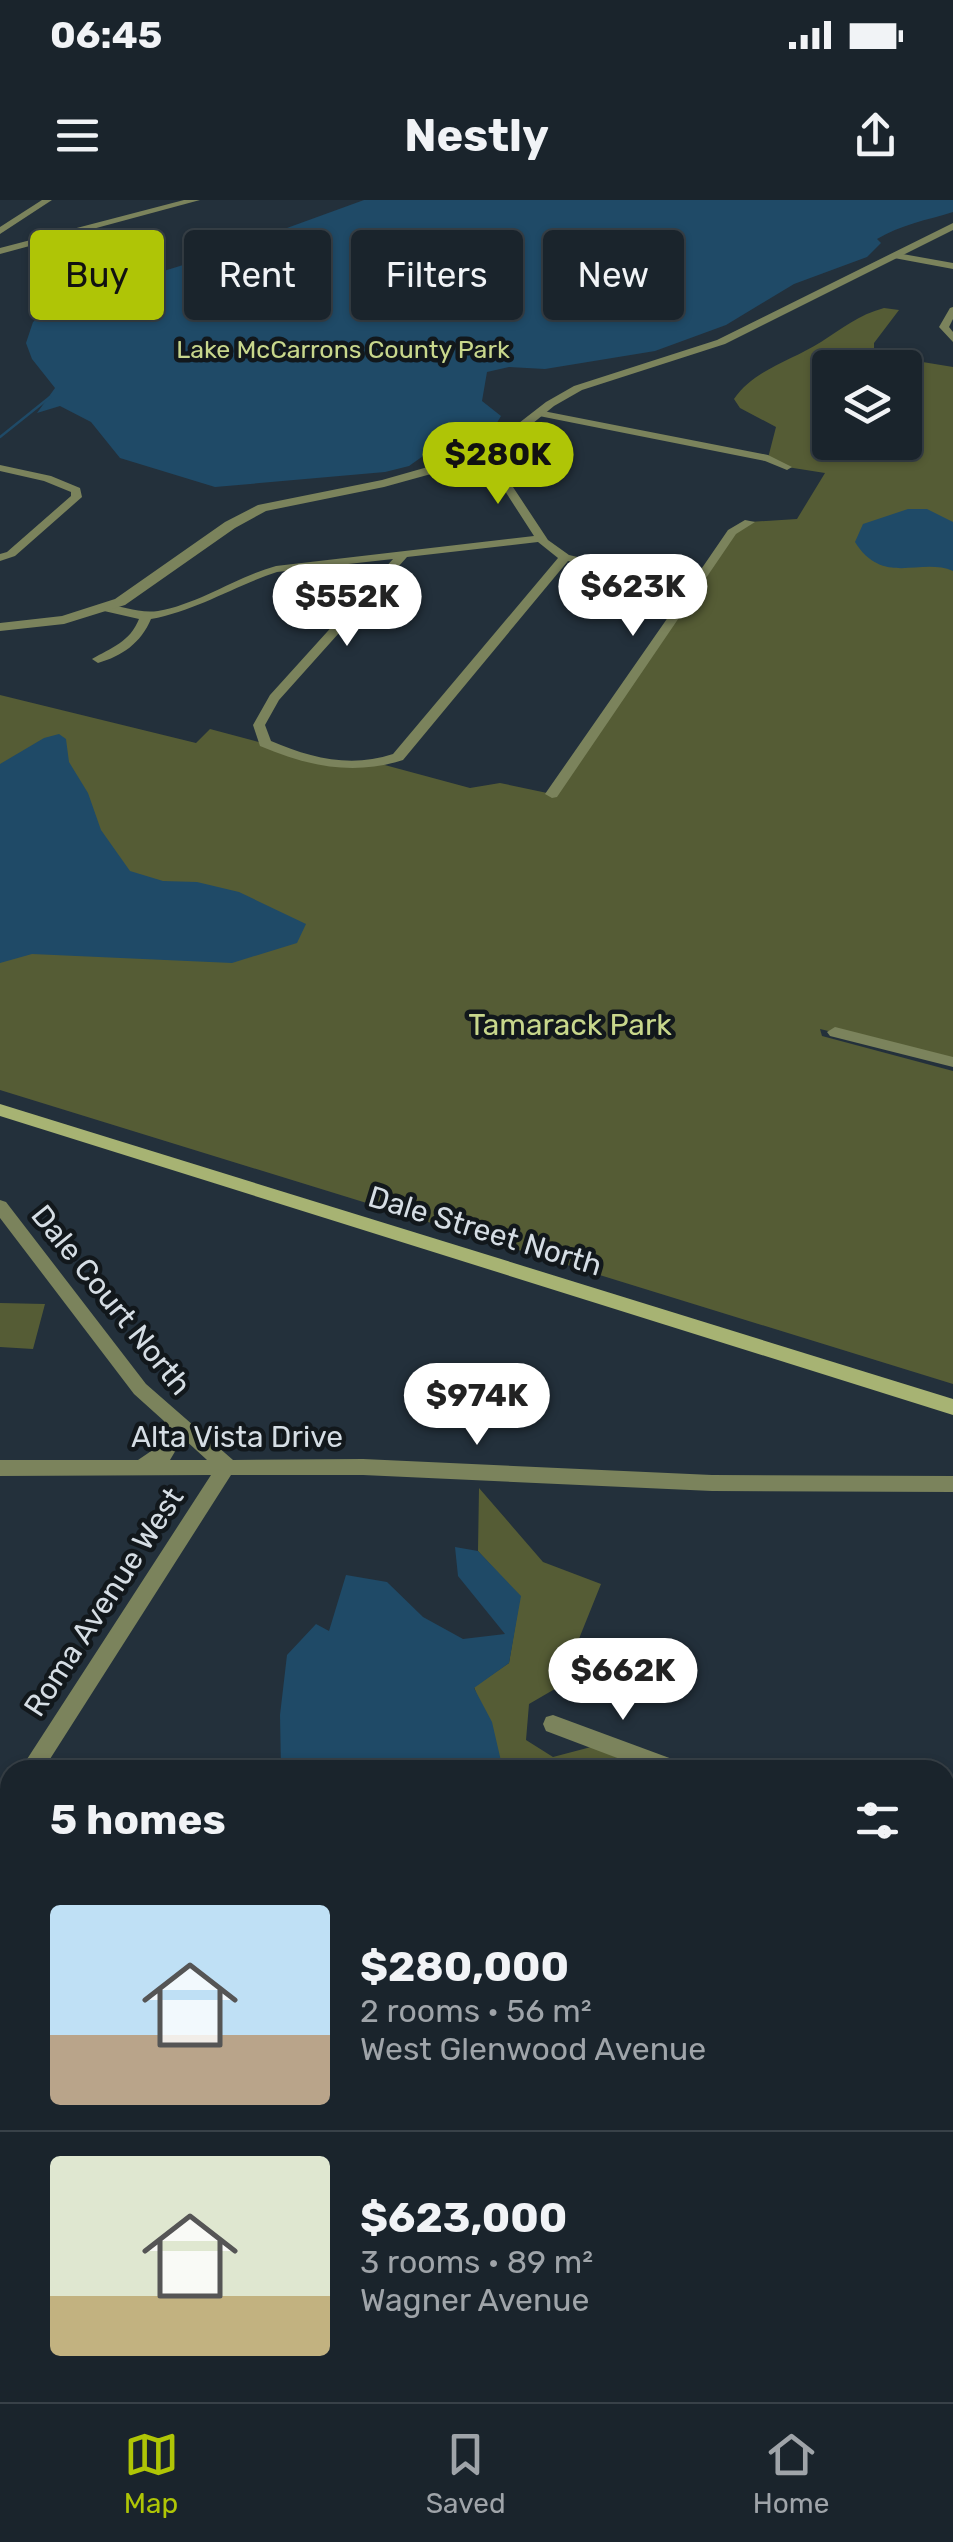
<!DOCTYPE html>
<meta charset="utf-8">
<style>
:root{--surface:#1a242c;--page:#273038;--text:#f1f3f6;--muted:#9fa4a9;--line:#384148;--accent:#afc506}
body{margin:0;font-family:Rubik,sans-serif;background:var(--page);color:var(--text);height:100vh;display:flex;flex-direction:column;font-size:38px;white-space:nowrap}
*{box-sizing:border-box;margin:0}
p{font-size:32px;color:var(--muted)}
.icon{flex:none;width:55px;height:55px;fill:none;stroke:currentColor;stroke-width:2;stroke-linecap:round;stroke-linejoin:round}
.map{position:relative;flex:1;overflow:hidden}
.drawer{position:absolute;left:0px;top:1560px;width:955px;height:642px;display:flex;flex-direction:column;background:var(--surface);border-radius:30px 30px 0 0;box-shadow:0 2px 8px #0004,0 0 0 2px var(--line)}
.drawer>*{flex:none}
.top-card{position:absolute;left:30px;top:30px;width:895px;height:90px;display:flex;gap:20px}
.controls{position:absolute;left:812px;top:150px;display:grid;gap:20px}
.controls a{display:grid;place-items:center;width:110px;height:110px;border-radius:10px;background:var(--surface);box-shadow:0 2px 8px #0004,0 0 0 2px var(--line);font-size:50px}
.price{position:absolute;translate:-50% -85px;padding:0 22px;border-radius:35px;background:#fff;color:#222;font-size:32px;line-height:65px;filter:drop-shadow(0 2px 5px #0008)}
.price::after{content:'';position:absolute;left:50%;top:60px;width:30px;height:22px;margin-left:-15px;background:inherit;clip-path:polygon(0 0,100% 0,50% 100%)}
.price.active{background:var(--accent);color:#111}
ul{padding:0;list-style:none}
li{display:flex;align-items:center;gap:30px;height:250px;padding:0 50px}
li+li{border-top:2px solid var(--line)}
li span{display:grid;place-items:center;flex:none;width:280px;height:200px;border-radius:10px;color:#555}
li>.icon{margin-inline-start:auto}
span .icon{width:120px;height:120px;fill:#fffc;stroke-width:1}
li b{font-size:42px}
h2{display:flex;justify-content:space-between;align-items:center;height:120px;padding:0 50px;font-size:42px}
.tag{padding:0 35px;border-radius:10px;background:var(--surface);box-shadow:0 2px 8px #0004,0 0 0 2px var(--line);font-size:35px;line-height:90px}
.tag.active{background:var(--accent);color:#111}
.status{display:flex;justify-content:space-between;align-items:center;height:70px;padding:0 50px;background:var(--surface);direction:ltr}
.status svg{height:28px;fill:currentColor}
header{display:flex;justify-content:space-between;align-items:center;height:130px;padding:0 50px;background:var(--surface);font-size:45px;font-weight:700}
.tabs{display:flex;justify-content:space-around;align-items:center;height:140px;border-top:2px solid var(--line);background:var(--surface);font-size:28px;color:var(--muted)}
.tabs a{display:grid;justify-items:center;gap:5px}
.tabs .active{color:var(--accent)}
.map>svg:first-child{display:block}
.green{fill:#555c35;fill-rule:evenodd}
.water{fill:#1f4a67}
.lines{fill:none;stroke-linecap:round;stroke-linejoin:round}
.stream{stroke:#1f4a67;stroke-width:2.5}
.minor{fill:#7b835c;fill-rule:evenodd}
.tertiary{fill:#7b835c;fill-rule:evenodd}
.secondary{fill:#a7b373;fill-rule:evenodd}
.labels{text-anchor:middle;stroke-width:9;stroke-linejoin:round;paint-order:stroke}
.far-park-label{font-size:25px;fill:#c8d78c;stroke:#12181c}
.park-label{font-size:30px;fill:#c8d78c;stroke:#12181c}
.street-label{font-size:30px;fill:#d5dde4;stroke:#12181c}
</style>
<div class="status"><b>06:45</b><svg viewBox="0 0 49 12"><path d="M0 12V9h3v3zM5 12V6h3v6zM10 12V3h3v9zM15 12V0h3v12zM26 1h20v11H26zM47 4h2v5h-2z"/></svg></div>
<header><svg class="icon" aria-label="menu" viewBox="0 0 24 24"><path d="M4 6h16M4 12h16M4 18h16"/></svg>Nestly<svg class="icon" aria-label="share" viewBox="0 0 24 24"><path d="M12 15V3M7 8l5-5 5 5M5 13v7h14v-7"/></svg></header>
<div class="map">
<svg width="953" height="2202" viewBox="0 0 953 2202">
<rect width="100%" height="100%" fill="#23303b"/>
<!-- green -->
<g class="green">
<path d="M884 108 899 110 874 143V154L953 167V861L820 829 822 836 953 871V1184L0 890V495L196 543 210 529 348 566 381 564 470 588 500 583 552 594 732 332 749 322 797 319 825 273 787 267 768 258 776 227 740 208 734 199C755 169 791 161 821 142 843 128 858 115 884 108ZM830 168H905V242H830Z"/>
<polygon points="0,1103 45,1104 33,1149 0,1147"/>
<polygon points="479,1288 543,1362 601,1384 560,1486 529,1504 526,1540 553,1557 591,1547 650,1570 510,1570 501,1561 474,1487 509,1463 520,1397 478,1351"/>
<polygon points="0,1714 10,1730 10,2192 562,2193 559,2202 0,2202"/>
</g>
<!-- water -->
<g class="water">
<path d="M364 0H953V12C927 20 900 25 877 39L881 43 867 57 794 84 726 125 655 151 545 169 509 167 487 172 482 201 501 216 489 236 477 243 433 249 409 266 385 272 215 287 120 258 91 222 60 206 37 213 55 188 32 159 26 143 33 122 56 104 193 62Z"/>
<path d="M908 309H927L953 322V371C920 357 883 387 855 342L863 324Z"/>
<polygon points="59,534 66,539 69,562 88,593 101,630 130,671 163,681 197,682 239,692 306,724 297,743 232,763 32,754 0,763 0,564 44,538"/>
<polygon points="455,1347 478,1351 521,1396 509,1463 474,1488 492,1522 501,1561 510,1570 281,1570 280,1515 287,1455 316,1424 329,1431 346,1375 387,1382 423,1417 463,1439 505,1434 458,1376"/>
</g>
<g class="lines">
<!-- stream -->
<polyline class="stream" points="0,237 50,197"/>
<!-- minor -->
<g class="minor">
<polygon points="42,0 52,0 0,34 0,27"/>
<polygon points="897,53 953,63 953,69 894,58"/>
<polygon points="953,107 953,119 949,127 953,132 953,142 939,127 950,108"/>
<polygon points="538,210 768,255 792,267 787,270 765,261 534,215 533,213"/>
<path d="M474 255 511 284 548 340 569 355 691 384 728 330 745 320 755 322 736 334 557 597 552 598 545 594 687 390 568 361 403 560C353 576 307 566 260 546L253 525 270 495 393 359 277 372C234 386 196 411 151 419 141 443 122 456 98 463L92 459C111 448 130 442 139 419L104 411V405C122 405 139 414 158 411 199 404 236 377 276 366L534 336 503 288 470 260 469 258ZM538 342 558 358 393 554C351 568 310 558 271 541L265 525 279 500 407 357Z"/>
<polygon points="0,265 51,276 80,288 82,297 15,356 0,361 0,354 7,352 71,296 71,292 44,281 0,271"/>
<polygon points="835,827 953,857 953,867 830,836 827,832"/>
<path d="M0 1000 6 1002 146 1184 233 1260 363 1259 712 1275 953 1276V1292L712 1291 363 1275H231L43 1570H20L211 1275 0 1276V1260H138L163 1243 164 1221 134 1194 0 1018ZM183 1238 207 1260H170Z"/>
<polygon points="553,1515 683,1563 686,1570 649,1570 546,1531 543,1524 546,1517"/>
<polygon points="10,1593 10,1632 0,1628 0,1599"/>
<polygon points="945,1661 953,1664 953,1686 945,1683"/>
<polygon points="697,2192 723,2192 722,2202 696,2202"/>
</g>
<!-- tertiary -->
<g class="tertiary">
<polygon points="184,0 200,0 0,54 0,48"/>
<polygon points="953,23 953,30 725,144 582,190 554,206 500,250 478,261 384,287 266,311 235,328 125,405 64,424 0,431 0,423 62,416 115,399 225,322 258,305 382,280 470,255 492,244 546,202 574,186 717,140"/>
</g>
<!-- secondary -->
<g class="secondary">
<polygon points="0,904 953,1199 953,1215 0,916"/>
<polygon points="953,2081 953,2139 945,2143 945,2085"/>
<polygon points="914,2192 944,2192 942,2202 912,2202"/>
</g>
</g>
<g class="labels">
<!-- far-park labels -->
<g class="far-park-label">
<text x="343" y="158">Lake McCarrons County Park</text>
</g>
<!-- park labels -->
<g class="park-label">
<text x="570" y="835">Tamarack Park</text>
</g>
<!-- street labels -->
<g class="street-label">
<text transform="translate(485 1031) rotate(17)" y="10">Dale Street North</text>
<text transform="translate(111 1100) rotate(51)" y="10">Dale Court North</text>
<text x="237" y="1247">Alta Vista Drive</text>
<text transform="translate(104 1402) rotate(-57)" y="10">Roma Avenue West</text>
</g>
</g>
</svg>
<div class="controls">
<a><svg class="icon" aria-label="layers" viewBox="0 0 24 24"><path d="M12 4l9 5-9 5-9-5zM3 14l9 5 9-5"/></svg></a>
</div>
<b class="price active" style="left:498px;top:307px">$280K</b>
<b class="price" style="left:633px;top:439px">$623K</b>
<b class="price" style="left:347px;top:449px">$552K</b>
<b class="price" style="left:477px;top:1248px">$974K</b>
<b class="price" style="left:623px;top:1523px">$662K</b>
<div class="top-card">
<a class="tag active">Buy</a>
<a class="tag">Rent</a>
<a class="tag">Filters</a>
<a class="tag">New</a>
</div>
<section class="drawer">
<h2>5 homes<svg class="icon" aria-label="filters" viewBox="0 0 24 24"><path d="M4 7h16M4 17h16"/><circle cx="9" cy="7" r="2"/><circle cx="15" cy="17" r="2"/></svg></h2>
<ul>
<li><span style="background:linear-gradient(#bfe0f5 65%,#b9a48a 0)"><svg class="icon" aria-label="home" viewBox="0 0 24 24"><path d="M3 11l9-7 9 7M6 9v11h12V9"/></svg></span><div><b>$280,000</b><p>2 rooms · 56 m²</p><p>West Glenwood Avenue</p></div></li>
<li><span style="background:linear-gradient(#dfe7d0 70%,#c2b280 0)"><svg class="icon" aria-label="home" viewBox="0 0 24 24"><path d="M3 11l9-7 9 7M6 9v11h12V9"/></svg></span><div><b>$623,000</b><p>3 rooms · 89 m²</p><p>Wagner Avenue</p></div></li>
</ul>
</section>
</div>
<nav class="tabs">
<a class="active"><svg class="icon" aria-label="map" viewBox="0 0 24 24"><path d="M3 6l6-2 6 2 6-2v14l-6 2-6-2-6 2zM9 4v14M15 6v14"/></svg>Map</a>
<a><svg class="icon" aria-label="saved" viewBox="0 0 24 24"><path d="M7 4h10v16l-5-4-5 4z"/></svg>Saved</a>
<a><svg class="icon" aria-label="home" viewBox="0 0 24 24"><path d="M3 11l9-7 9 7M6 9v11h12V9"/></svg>Home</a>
</nav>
